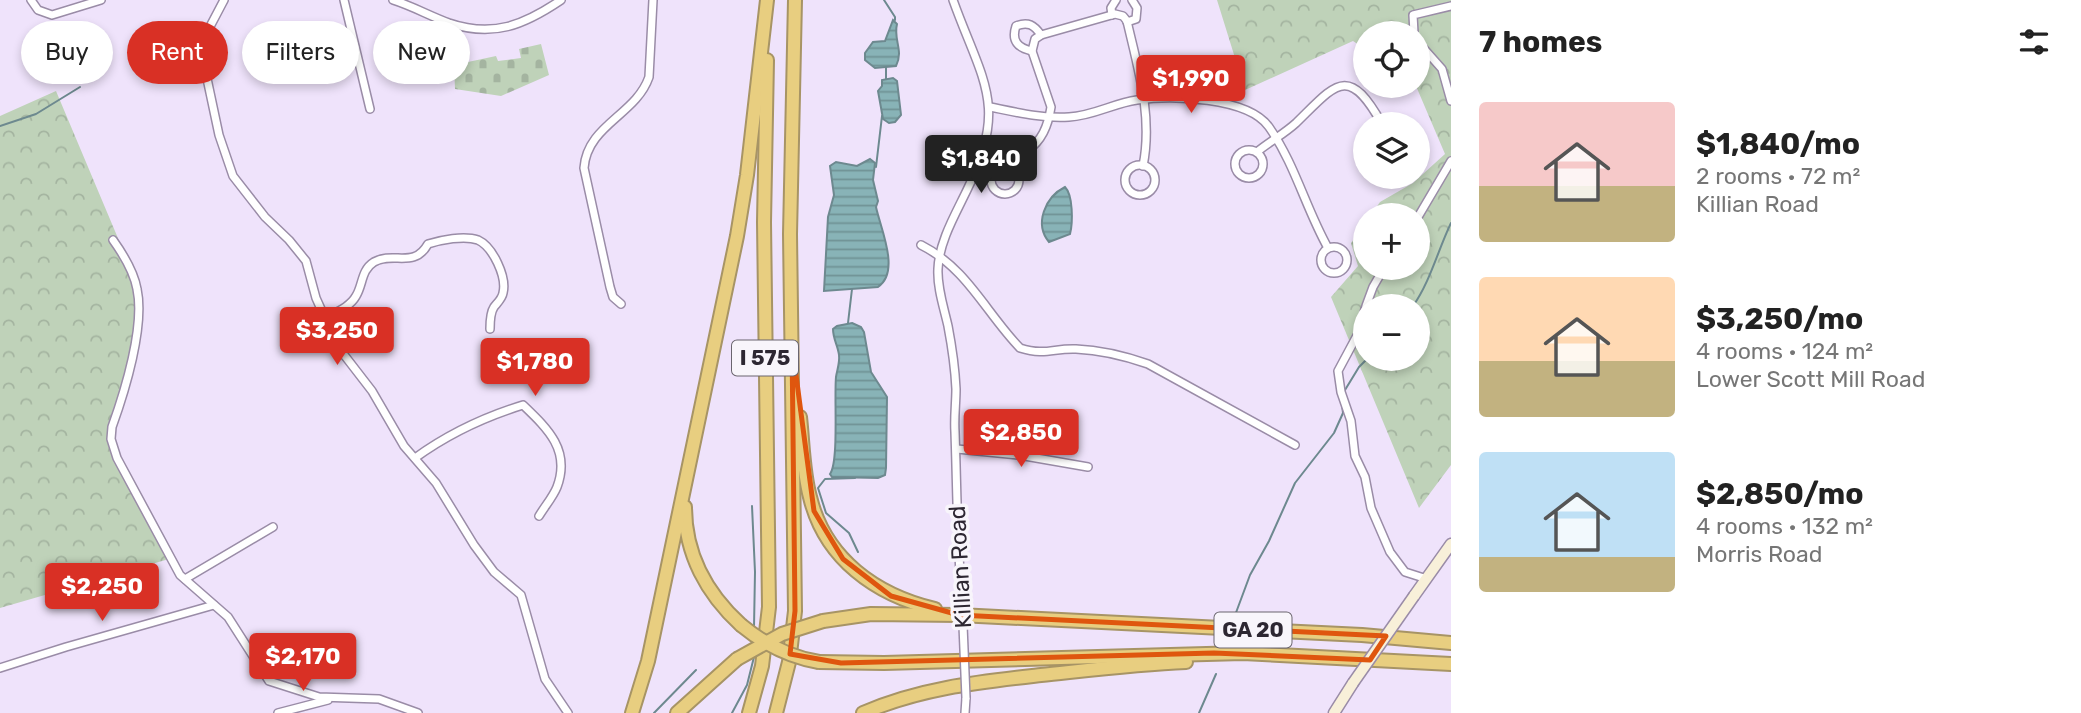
<!DOCTYPE html>
<meta charset="utf-8">
<style>
:root{--surface:#fff;--page:#f6f6f6;--text:#222;--muted:#767676;--accent:#d93025}
body{margin:0;font-family:Rubik,sans-serif;background:var(--page);color:var(--text);height:100vh;display:flex;flex-direction:column;font-size:26px;white-space:nowrap}
*{box-sizing:border-box;margin:0}
p{font-size:23px;color:var(--muted)}
.icon{flex:none;width:38px;height:38px;fill:none;stroke:currentColor;stroke-width:2;stroke-linecap:round;stroke-linejoin:round}
.map{position:relative;flex:1;overflow:hidden}
.sheet{display:flex;flex-direction:column;background:var(--surface);width:630px}
.sheet>*{flex:none}
.hud{position:absolute;left:21px;top:21px;width:665px;height:63px;display:flex;gap:14px}
.buttons{position:absolute;left:1353px;top:21px;display:grid;gap:14px}
.buttons a{display:grid;place-items:center;width:77px;height:77px;border-radius:50%;background:var(--surface);box-shadow:0 4px 10px #0003;font-size:35px}
.price{position:absolute;translate:-50% -60px;padding:0 16px;border-radius:7px;background:var(--accent);color:#fff;font-size:23px;line-height:46px;filter:drop-shadow(0 2px 4px #0008)}
.price::after{content:'';position:absolute;left:50%;top:42px;width:21px;height:16px;margin-left:-10px;background:inherit;clip-path:polygon(0 0,100% 0,50% 100%)}
.price.selected{background:#222;color:#fff}
ul{padding:0;list-style:none}
li{display:flex;align-items:center;gap:21px;height:175px;padding:0 28px}
li span{display:grid;place-items:center;flex:none;width:196px;height:140px;border-radius:7px;color:#555}
li>.icon{margin-inline-start:auto}
span .icon{width:84px;height:84px;fill:#fffc;stroke-width:1}
li b{font-size:30px}
h2{display:flex;justify-content:space-between;align-items:center;height:84px;padding:0 28px;font-size:30px}
.pill{padding:0 24px;border-radius:32px;background:var(--surface);box-shadow:0 4px 10px #0003;font-size:24px;line-height:63px}
.pill.selected{background:var(--accent);color:#fff}
main{display:flex;flex:1;min-height:0}
.map>svg:first-child{display:block}
.forest{fill:url(#forest-crowns);fill-rule:evenodd}
.cemetery{fill:url(#cemetery-stones)}
.water{fill:url(#water-rules);stroke:#6d898f;stroke-width:2}
.lines{fill:none;stroke-linecap:round;stroke-linejoin:round}
.stream{stroke:#6d898f;stroke-width:2}
.street-casing{stroke:#9a8ca7;stroke-width:10}
.secondary-casing{stroke:#9a8ca7;stroke-width:13}
.highway-casing{stroke:#a79465;stroke-width:16}
.street{stroke:#fff;stroke-width:7}
.secondary{stroke:#f8f0d9;stroke-width:10}
.highway{stroke:#e8ce80;stroke-width:12}
.street-bridge-casing{stroke:#9a8ca7;stroke-width:10;stroke-linecap:butt}
.secondary-bridge-casing{stroke:#9a8ca7;stroke-width:13;stroke-linecap:butt}
.highway-bridge-casing{stroke:#a79465;stroke-width:16;stroke-linecap:butt}
.street-bridge{stroke:#fff;stroke-width:7}
.secondary-bridge{stroke:#f8f0d9;stroke-width:10}
.highway-bridge{stroke:#e8ce80;stroke-width:12}
.marked{fill:none;stroke:#df560e;stroke-width:5;stroke-linejoin:round}
.labels{text-anchor:middle;stroke-width:7;stroke-linejoin:round;paint-order:stroke}
.shield{fill:#f8f5fb;stroke:#6a656e;stroke-width:2}
.shield-label{font-size:21px;font-weight:bold;fill:#2d2732}
.street-label{font-size:23px;fill:#2d2732;stroke:#f8f5fb}
</style>
<main>
<div class="map">
<svg width="1451" height="713" viewBox="0 0 1451 713">
<defs>
<pattern id="forest-crowns" width="20" height="18" patternUnits="userSpaceOnUse" patternTransform="scale(1.75)"><rect width="20" height="18" fill="#bfd2b9"/><path d="M2 6a3 3 0 1 1 6 0M12 15a3 3 0 1 1 6 0" fill="none" stroke="#a4b4a0"/></pattern>
<pattern id="cemetery-stones" width="16" height="16" patternUnits="userSpaceOnUse" patternTransform="scale(1.75)"><rect width="16" height="16" fill="#bfd2b9"/><path d="M2 7V4a2 2 0 0 1 4 0v3zM10 15v-3a2 2 0 0 1 4 0v3z" fill="#a4b4a0"/></pattern>
<pattern id="water-rules" width="6" height="5" patternUnits="userSpaceOnUse" patternTransform="scale(1.75)"><rect width="6" height="5" fill="#88b3b7"/><path d="M0 2.5h6" fill="none" stroke="#709295"/></pattern>
</defs>
<rect width="100%" height="100%" fill="#efe3fb"/>
<!-- forest -->
<g class="forest">
<path d="M1217 0H1451V465L1419 508 1331 297 1358 266 1351 243 1365 224V268H1418V215H1371L1380 202 1413 183 1445 154 1416 86H1418V33H1365V49L1353 41 1245 90ZM1365 306H1418V359H1365Z"/>
<polygon points="56,91 136,281 132,373 112,444 169,559 0,608 0,116"/>
</g>
<!-- cemetery -->
<polygon class="cemetery" points="541,44 549,75 501,96 455,89 454,65 496,56 498,61 521,58 519,49"/>
<!-- water -->
<g class="water">
<path d="M893 20 897 24C893 40 904 50 896 66L875 68 865 60V53L873 42 885 41Z"/>
<polygon points="893,78 897,81 901,115 895,122 889,123 883,119 878,91 882,86 882,80"/>
<path d="M870 159 875 163 873 180 878 201 876 207C880 227 901 272 878 287L824 291 828 217 834 195 830 166 836 162 857 166Z"/>
<path d="M1065 187C1073 195 1073 222 1070 234L1049 242C1034 224 1045 197 1065 187Z"/>
<path d="M852 323 861 327 864 332 871 372 887 397 886 468 885 475 878 478 832 477 830 474C839 462 834 397 836 377 837 370 840 363 839 355 838 346 833 339 833 329L837 326Z"/>
</g>
<g class="lines">
<!-- stream -->
<g class="stream">
<polyline points="884,0 895,17 895,20"/>
<polyline points="886,67 886,79"/>
<polyline points="0,126 36,114 80,87"/>
<polyline points="876,167 882,116"/>
<path d="M1413 306C1430 282 1438 250 1451 223"/>
<polyline points="848,323 852,289"/>
<polyline points="1345,390 1359,367 1367,359"/>
<polyline points="855,478 825,479 818,488 826,513 849,533 858,552"/>
<polyline points="752,506 755,572 754,627"/>
<polyline points="1234,618 1250,575 1269,541 1295,483 1334,433 1343,413 1342,404"/>
<polyline points="654,713 696,670"/>
<polyline points="732,713 747,685 754,657"/>
<polyline points="1199,713 1216,674"/>
</g>
<!-- street casing -->
<g class="street-casing">
<g id="street">
<polyline points="31,0 38,10 52,15 101,0"/>
<polyline points="224,0 204,38 202,55 219,135 233,176 265,217 289,240 306,261 316,298 338,347 372,391 404,446 436,483 474,545 494,572 521,595 545,679 568,713"/>
<polyline points="344,0 370,109"/>
<path d="M393 0C412 6 430 16 449 23 493 38 524 25 561 0"/>
<path d="M953 0C982 81 1009 105 967 190 955 215 939 242 938 269 937 288 944 308 948 326 952 347 955 368 956 389 956 403 954 417 955 432 957 488 957 544 962 601"/>
<polyline points="1112,15 1111,8 1116,0"/>
<polyline points="1127,22 1136,19 1137,8 1132,0"/>
<polyline points="1414,33 1413,15 1451,6"/>
<polyline points="1418,42 1442,69 1451,101"/>
<path d="M1032 51C1018 48 1011 41 1016 26 1028 21 1034 25 1041 35"/>
<path d="M990 107C1015 112 1044 119 1069 117 1093 116 1114 103 1137 100 1171 95 1248 97 1269 127 1295 164 1306 209 1328 248"/>
<circle cx="1249" cy="164" r="14"/>
<path d="M1257 152C1269 142 1284 134 1296 123 1336 84 1348 63 1382 124"/>
<circle cx="1140" cy="180" r="15"/>
<circle cx="1005" cy="180" r="14"/>
<path d="M1008 166C1013 158 1019 157 1026 152 1042 141 1048 126 1051 107L1032 51 1035 39 1041 35 1115 14 1123 16 1127 21C1138 69 1153 116 1143 166"/>
<polyline points="1418,217 1451,161"/>
<path d="M113 240C123 254 134 272 137 289 145 326 125 391 112 427L111 439 117 458 180 575 228 617 269 681 319 697 379 699 418 713"/>
<path d="M921 245C967 268 986 313 1020 348 1046 356 1053 348 1076 349 1100 350 1125 356 1148 364L1295 445"/>
<circle cx="1334" cy="260" r="13"/>
<path d="M621 304 613 297 610 287 584 168C587 125 636 115 649 77L653 0"/>
<polyline points="1366,306 1373,287 1384,268"/>
<polyline points="1365,309 1360,330 1338,371 1341,392 1351,421 1355,456 1365,477 1371,508 1390,552 1405,572 1427,579"/>
<path d="M325 318C336 312 350 307 356 296 363 285 361 270 374 262 394 251 414 269 428 244 441 240 464 235 478 240 493 247 507 277 503 293 502 299 497 303 494 307 490 313 490 322 490 329"/>
<polyline points="957,449 1019,455 1088,467"/>
<path d="M415 458C448 434 484 417 523 405 547 428 571 450 557 487 553 497 545 506 539 516"/>
<polyline points="185,579 273,527"/>
<polyline points="0,668 66,647 214,605"/>
<polyline points="278,713 328,700"/>
<polyline points="965,713 966,698"/>
</g>
</g>
<!-- secondary casing -->
<g class="secondary-casing">
<g id="secondary">
<polyline points="1414,596 1451,544"/>
<polyline points="1334,713 1353,683"/>
</g>
</g>
<!-- highway casing -->
<g class="highway-casing">
<g id="highway">
<path d="M800 417C803 444 803 472 810 497 825 559 876 595 935 609"/>
<path d="M685 507C685 554 707 594 741 625"/>
<polyline points="823,621 871,614 959,615 1362,635 1451,643"/>
<polyline points="819,662 884,663 1243,653 1451,664"/>
<polyline points="632,713 648,661 737,236 747,175 767,0"/>
<polyline points="677,713 737,659"/>
<polyline points="749,713 762,666 769,607 764,222 767,60"/>
<polyline points="776,713 789,662 795,611 790,234 795,0"/>
<path d="M863 713C920 688 979 682 1041 675 1089 670 1137 664 1186 662"/>
</g>
</g>
<!-- street -->
<use href="#street" class="street"/>
<!-- secondary -->
<use href="#secondary" class="secondary"/>
<!-- highway -->
<use href="#highway" class="highway"/>
<!-- street-bridge casing -->
<g class="street-bridge-casing">
<polyline id="street-bridge" points="962,601 966,698"/>
</g>
<!-- secondary-bridge casing -->
<g class="secondary-bridge-casing">
<polyline id="secondary-bridge" points="1353,683 1414,596"/>
</g>
<!-- highway-bridge casing -->
<g class="highway-bridge-casing">
<g id="highway-bridge">
<path d="M741 625C764 644 789 657 819 662"/>
<polyline points="737,659 782,634 823,621"/>
</g>
</g>
<!-- street-bridge -->
<use href="#street-bridge" class="street-bridge"/>
<!-- secondary-bridge -->
<use href="#secondary-bridge" class="secondary-bridge"/>
<!-- highway-bridge -->
<use href="#highway-bridge" class="highway-bridge"/>
</g>
<!-- marked area -->
<path class="marked" d="M792 345 814 511 843 559 891 596 959 615 1386 636 1370 660 1214 653 841 663 790 654 795 611Z"/>
<g class="labels">
<!-- shield labels -->
<g class="shield">
<rect x="732" y="340.5" width="66" height="35" rx="5"/>
<rect x="1214.5" y="612.5" width="77" height="35" rx="5"/>
</g>
<g class="shield-label">
<text x="765" y="365">I 575</text>
<text x="1253" y="637">GA 20</text>
</g>
<!-- street labels -->
<g class="street-label">
<text transform="translate(960 567) rotate(-93)" y="8">Killian Road</text>
</g>
</g>
</svg>
<div class="buttons">
<a><svg class="icon" aria-label="locate" viewBox="0 0 24 24"><circle cx="12" cy="12" r="6"/><path d="M12 2v4M12 18v4M2 12h4M18 12h4"/></svg></a>
<a><svg class="icon" aria-label="layers" viewBox="0 0 24 24"><path d="M12 4l9 5-9 5-9-5zM3 14l9 5 9-5"/></svg></a>
<a>+</a>
<a>−</a>
</div>
<b class="price" style="left:1191px;top:115px">$1,990</b>
<b class="price selected" style="left:981px;top:195px">$1,840</b>
<b class="price" style="left:337px;top:367px">$3,250</b>
<b class="price" style="left:535px;top:398px">$1,780</b>
<b class="price" style="left:1021px;top:469px">$2,850</b>
<b class="price" style="left:102px;top:623px">$2,250</b>
<b class="price" style="left:303px;top:693px">$2,170</b>
<div class="hud">
<a class="pill">Buy</a>
<a class="pill selected">Rent</a>
<a class="pill">Filters</a>
<a class="pill">New</a>
</div>
</div>
<section class="sheet">
<h2>7 homes<svg class="icon" aria-label="filters" viewBox="0 0 24 24"><path d="M4 7h16M4 17h16"/><circle cx="9" cy="7" r="2"/><circle cx="15" cy="17" r="2"/></svg></h2>
<ul>
<li><span style="background:linear-gradient(#f6c9c9 60%,#c2b280 0)"><svg class="icon" aria-label="home" viewBox="0 0 24 24"><path d="M3 11l9-7 9 7M6 9v11h12V9"/></svg></span><div><b>$1,840/mo</b><p>2 rooms · 72 m²</p><p>Killian Road</p></div></li>
<li><span style="background:linear-gradient(#ffd9b3 60%,#c2b280 0)"><svg class="icon" aria-label="home" viewBox="0 0 24 24"><path d="M3 11l9-7 9 7M6 9v11h12V9"/></svg></span><div><b>$3,250/mo</b><p>4 rooms · 124 m²</p><p>Lower Scott Mill Road</p></div></li>
<li><span style="background:linear-gradient(#bfe0f5 75%,#c2b280 0)"><svg class="icon" aria-label="home" viewBox="0 0 24 24"><path d="M3 11l9-7 9 7M6 9v11h12V9"/></svg></span><div><b>$2,850/mo</b><p>4 rooms · 132 m²</p><p>Morris Road</p></div></li>
</ul>
</section>
</main>
